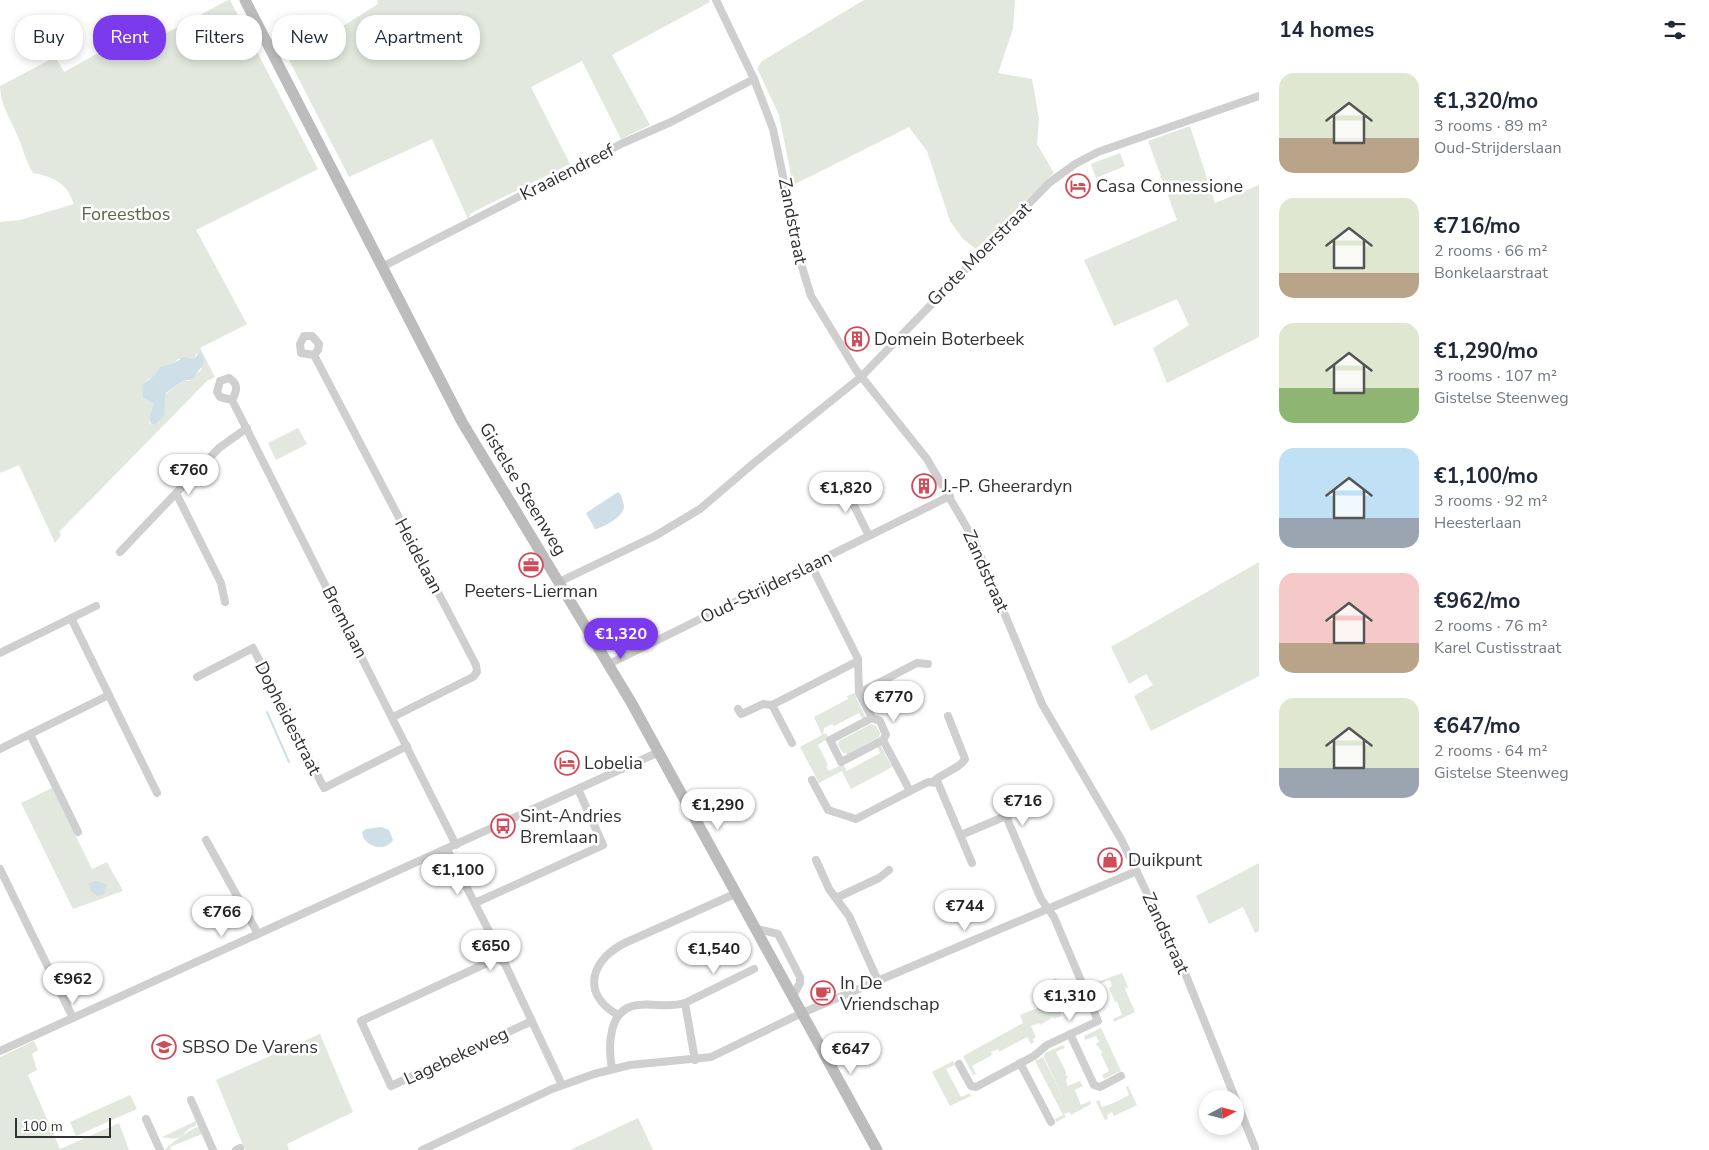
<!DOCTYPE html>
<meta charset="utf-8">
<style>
:root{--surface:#fff;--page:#f2f2f3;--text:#1f2937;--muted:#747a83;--accent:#7c3aed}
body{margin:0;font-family:"Nunito Sans",sans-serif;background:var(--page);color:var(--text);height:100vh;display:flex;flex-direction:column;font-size:19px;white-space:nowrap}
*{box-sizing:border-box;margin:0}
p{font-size:16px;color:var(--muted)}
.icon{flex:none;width:28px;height:28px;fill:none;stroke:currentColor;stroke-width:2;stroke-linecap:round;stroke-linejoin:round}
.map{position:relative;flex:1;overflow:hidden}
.drawer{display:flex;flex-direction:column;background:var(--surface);width:450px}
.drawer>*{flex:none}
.hud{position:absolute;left:15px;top:15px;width:475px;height:45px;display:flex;gap:10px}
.needle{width:32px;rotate:83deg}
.buttons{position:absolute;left:1199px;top:1090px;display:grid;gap:10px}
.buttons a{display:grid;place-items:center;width:45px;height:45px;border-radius:50%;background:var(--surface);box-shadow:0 2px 8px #0003;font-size:25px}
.scale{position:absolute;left:15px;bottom:12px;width:96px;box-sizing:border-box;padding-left:5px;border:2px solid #323232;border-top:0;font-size:14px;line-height:18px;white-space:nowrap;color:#323232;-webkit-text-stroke:4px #fff;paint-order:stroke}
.price{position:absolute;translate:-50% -42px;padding:0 11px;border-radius:18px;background:#fff;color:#222;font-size:16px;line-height:32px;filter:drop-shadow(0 1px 2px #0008)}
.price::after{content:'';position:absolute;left:50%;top:30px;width:15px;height:11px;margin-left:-8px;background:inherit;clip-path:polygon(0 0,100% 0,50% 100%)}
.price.active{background:var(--accent);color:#fff}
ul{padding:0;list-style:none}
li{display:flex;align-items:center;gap:15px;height:125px;padding:0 20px}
li span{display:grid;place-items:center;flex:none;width:140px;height:100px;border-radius:15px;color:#555}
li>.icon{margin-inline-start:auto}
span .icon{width:60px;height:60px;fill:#fffc;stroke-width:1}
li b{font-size:21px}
h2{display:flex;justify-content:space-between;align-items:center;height:60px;padding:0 20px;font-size:21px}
.pill{padding:0 18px;border-radius:20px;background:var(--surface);box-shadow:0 2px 8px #0003;font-size:18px;line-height:45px}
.pill.active{background:var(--accent);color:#fff}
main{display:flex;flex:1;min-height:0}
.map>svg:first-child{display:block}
.green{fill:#e2e8dd;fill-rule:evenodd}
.water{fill:#cfdfe8}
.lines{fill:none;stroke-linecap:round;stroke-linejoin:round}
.stream{stroke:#cfdfe8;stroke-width:2}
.street{stroke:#cfcfcf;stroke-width:8}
.secondary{stroke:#bcbcbc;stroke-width:11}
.labels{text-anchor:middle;stroke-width:5;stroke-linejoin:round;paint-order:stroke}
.street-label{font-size:18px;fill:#323232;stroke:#fff}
.poi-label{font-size:18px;fill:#323232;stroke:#fff;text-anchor:start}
.park-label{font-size:18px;fill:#566944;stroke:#fff}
</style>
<main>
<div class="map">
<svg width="1259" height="1150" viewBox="0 0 1259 1150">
<rect width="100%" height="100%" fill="#fff"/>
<!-- green -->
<g class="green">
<path d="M228 0H230L318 169 196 230 247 324 200 348 215 377 207 381 59 532 61 535 55 543 19 465 0 473V222L20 220 74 204C66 182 54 177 33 173 25 160 24 150 18 137 11 119 0 105 0 86L55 57 64 72 151 24 159 37ZM197 353 202 369 189 381H183L166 394C164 407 166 416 153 425L150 424 149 418 153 404 143 398 147 380 155 376 161 366 174 363 178 359H194Z"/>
<polygon points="377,0 709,0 710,2 612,55 650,125 621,139 582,61 531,87 570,164 471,213 468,219 432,139 349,177 289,60 378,4"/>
<polygon points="864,0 1015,0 1013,29 998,73 1032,79 1039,118 1037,144 1054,173 976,249 963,239 950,221 927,151 909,127 793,185 779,115 757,68 762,61"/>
<polygon points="1190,126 1215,203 1259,185 1259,337 1167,383 1153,348 1189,325 1177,299 1114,326 1084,260 1177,220 1148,141"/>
<polygon points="1120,153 1125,166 1096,178 1091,164"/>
<polygon points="298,428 307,444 276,460 268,443"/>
<polygon points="1259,562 1259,676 1151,731 1134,696 1153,685 1146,674 1129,684 1111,647"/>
<polygon points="854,693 866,718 863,720 859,713 834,726 832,724 824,728 823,734 826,733 829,738 818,745 828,765 826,767 829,771 843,764 847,771 880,753 877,746 880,744 892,767 851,789 842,771 819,783 800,747 822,735 814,717 848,699 847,696"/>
<polygon points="871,724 876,726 880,733 879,737 848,754 843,753 838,745 839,741"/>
<polygon points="52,788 92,869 107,862 123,891 73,909 21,803"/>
<polygon points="1259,863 1259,931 1255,933 1243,907 1209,924 1196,896"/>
<polygon points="1122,973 1128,987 1125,989 1135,1012 1114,1022 1113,1019 1122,1015 1117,1001 1115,1002 1109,988 1112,986 1110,980 1098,984 1097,982"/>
<polygon points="1056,978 1064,996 1072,992 1071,997 1080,994 1088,1014 1083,1006 1068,1013 1067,1010 1060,1013 1062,1016 1054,1019 1053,1017 1040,1025 1039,1023 1031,1026 1036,1037 1033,1039 1034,1042 1031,1044 1027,1037 999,1052 998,1049 991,1052 992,1055 972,1066 976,1074 973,1075 963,1056 1023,1023 1020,1015 1055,1001 1047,982"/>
<polygon points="1101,1028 1121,1071 1104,1079 1102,1075 1109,1071 1101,1054 1102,1052 1096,1044 1099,1041 1096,1036 1085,1040 1084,1036"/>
<polygon points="320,1034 353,1112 287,1144 289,1150 245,1150 216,1080"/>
<polygon points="34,1041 38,1050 32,1054 37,1070 28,1075 60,1149 119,1123 129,1150 0,1150 0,1057"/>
<polygon points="1063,1045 1065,1048 1056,1052 1066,1072 1066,1076 1068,1076 1066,1081 1068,1086 1080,1081 1083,1086 1075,1090 1081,1105 1090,1101 1091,1104 1071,1115 1069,1112 1064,1114 1066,1117 1056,1122 1055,1119 1063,1115 1035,1061 1043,1057 1064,1100 1044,1057 1045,1053"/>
<polygon points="953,1061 955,1065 946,1069 961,1097 970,1093 971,1096 950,1106 932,1072"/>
<path d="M1128 1086 1137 1105 1114 1116 1112 1112 1107 1115 1108 1119 1105 1120 1096 1102 1099 1100 1102 1107C1111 1105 1121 1099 1129 1095L1126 1087Z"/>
<polygon points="130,1095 137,1109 76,1136 70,1122"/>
<polygon points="638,1118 653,1150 570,1150"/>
<path d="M196 1121V1126C187 1127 186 1134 180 1137 172 1141 167 1136 160 1138Z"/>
<path d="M199 1127 202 1134 170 1147 171 1150H165C168 1145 191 1128 199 1127Z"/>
</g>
<!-- water -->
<g class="water">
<path d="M200 352C210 364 198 368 194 379L183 381 166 393 164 416 154 425 151 424 149 418 153 404 143 398 142 385 155 375 161 366 174 363 184 357 194 359Z"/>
<path d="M618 492 621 495C622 499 624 504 624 507 623 517 603 528 595 529L586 513Z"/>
<path d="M381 827 389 830 393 840C385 853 363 847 362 832L366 829Z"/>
<polygon points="97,881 107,885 104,894 97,896 91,891 88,883"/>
</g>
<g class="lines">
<!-- stream -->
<polyline class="stream" points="267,712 289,762"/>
<!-- street -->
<g class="street">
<polyline points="716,0 754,79 773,129 802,267 811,296 856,370 927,459 974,540 1042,704 1121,839 1183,968 1256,1150"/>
<polyline points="382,267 623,143 671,122 754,79"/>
<polyline points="314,355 301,353 300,344 304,336 312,336 319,344 318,350 314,355 476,665 477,672 473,677 393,717"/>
<path d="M232 400 220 397 217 392 220 381 229 378C239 384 237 391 232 400L456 845"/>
<polyline points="824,487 836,478 845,487 869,536"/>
<polyline points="176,493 221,583 225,602"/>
<polyline points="120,552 219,448 247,428"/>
<polyline points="811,565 858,659 859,693 872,718 880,721 886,735 883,740 910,791 928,782 938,783 972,863"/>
<polyline points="559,582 655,536 700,509 755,462 861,377 1049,183 1075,164 1098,152 1259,96"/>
<polyline points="71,618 157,793"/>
<polyline points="0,653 96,606"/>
<polyline points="609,664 950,496"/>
<polyline points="197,677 253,648 324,788 407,746"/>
<polyline points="859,693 917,663 928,664"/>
<polyline points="772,705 792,743"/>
<polyline points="738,709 741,714 744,713 763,704 772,705 858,661"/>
<polyline points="872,718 830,740 841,762 883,740"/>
<polyline points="30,734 78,832"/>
<polyline points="0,749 109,695"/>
<polyline points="812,780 828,810 856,819 910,791"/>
<path d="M934 781C943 773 959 769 965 759L948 716"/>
<polyline points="1006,816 1018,811"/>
<polyline points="206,840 258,934"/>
<polyline points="447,849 490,933"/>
<polyline points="816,860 829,889 849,916 878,981"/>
<polyline points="0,869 73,1018"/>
<polyline points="836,898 879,878 889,870"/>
<polyline points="475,903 603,845 578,789"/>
<polyline points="757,929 778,934 800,977 800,983 793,996"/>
<polyline points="685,1003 695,1060"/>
<path d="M618 1015C579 993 592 958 627 942L737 893"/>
<polyline points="532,1021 391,1086 361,1021 498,958 505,964 562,1085"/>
<polyline points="1070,1034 1094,1085 1100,1087 1121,1076"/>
<polyline points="0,1051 659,752"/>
<polyline points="1020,1063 1051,1122"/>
<polyline points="959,1064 971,1086 976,1087 1034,1056 1047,1045 1098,1021 1054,917 1041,899 1006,816 961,835"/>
<path d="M612 1069C608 1046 608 1008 638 1005 654 1003 669 1008 685 1003L754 969"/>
<polyline points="191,1100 213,1150"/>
<polyline points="146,1119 160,1150"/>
<polyline points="236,1150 240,1148"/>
<polyline points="422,1150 552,1089 594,1074 630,1065 711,1057 802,1013 1137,871"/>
</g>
<!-- secondary -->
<polyline class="secondary" points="245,0 462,422 631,702 877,1150"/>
</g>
<!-- icons -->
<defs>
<g id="hotel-ring" transform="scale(1.25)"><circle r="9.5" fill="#fff" stroke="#d14c59" stroke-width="1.5"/><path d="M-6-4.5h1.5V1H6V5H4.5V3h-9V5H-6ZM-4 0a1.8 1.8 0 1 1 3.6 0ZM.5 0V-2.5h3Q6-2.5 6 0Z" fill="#d14c59"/></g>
<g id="building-ring" transform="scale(1.25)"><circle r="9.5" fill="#fff" stroke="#d14c59" stroke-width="1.5"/><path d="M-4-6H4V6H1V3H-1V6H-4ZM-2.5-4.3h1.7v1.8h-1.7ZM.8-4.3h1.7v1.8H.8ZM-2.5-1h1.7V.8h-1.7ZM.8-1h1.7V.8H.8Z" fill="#d14c59"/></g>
<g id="office-ring" transform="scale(1.25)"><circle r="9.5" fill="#fff" stroke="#d14c59" stroke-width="1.5"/><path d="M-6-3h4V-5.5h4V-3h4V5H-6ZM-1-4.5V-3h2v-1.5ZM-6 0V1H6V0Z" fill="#d14c59"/></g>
<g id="bus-ring" transform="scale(1.25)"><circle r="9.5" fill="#fff" stroke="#d14c59" stroke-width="1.5"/><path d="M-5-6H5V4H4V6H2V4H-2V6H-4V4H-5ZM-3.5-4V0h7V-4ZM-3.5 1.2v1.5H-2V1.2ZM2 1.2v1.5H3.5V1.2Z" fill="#d14c59"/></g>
<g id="shop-ring" transform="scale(1.25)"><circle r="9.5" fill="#fff" stroke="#d14c59" stroke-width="1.5"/><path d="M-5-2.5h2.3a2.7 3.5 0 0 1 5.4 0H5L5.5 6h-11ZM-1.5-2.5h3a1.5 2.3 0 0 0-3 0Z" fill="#d14c59"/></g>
<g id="cafe-ring" transform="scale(1.25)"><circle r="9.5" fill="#fff" stroke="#d14c59" stroke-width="1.5"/><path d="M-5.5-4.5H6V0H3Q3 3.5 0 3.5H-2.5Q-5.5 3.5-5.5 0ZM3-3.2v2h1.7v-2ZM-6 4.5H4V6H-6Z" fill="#d14c59"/></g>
<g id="school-ring" transform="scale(1.25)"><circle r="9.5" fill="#fff" stroke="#d14c59" stroke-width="1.5"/><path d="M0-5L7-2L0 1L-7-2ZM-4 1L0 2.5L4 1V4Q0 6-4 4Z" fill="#d14c59"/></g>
</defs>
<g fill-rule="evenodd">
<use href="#hotel-ring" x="1078" y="186"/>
<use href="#building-ring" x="857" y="339"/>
<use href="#building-ring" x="924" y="486"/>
<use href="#office-ring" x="531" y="565"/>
<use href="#hotel-ring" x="567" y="763"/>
<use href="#bus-ring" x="503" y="826"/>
<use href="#shop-ring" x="1110" y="860"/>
<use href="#cafe-ring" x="823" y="993"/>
<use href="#school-ring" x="164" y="1047"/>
</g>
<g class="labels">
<!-- street labels -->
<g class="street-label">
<text transform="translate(567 172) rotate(-27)" y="6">Kraaiendreef</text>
<text transform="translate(793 221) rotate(79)" y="6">Zandstraat</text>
<text transform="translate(979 254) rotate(-45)" y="6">Grote Moerstraat</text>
<text transform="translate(523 489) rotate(59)" y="6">Gistelse Steenweg</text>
<text transform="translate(419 556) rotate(62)" y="6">Heidelaan</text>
<text transform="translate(986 571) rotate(66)" y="6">Zandstraat</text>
<text transform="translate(766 587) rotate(-26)" y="6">Oud-Strijderslaan</text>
<text transform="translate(345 622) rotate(63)" y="6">Bremlaan</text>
<text transform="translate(288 718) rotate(63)" y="6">Dopheidestraat</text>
<text transform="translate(1166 933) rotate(65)" y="6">Zandstraat</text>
<text transform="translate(456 1056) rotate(-25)" y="6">Lagebekeweg</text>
</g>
<!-- poi labels -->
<g class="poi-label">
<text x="1096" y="192">Casa Connessione</text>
<text x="874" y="345">Domein Boterbeek</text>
<text x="942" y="492">J.-P. Gheerardyn</text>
<text x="531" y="597" text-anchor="middle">Peeters-Lierman</text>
<text x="584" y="769">Lobelia</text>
<text x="520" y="822">Sint-Andries<tspan x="520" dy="21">Bremlaan</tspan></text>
<text x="1128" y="866">Duikpunt</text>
<text x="840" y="989">In De<tspan x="840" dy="21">Vriendschap</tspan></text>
<text x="182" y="1053">SBSO De Varens</text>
</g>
<!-- park labels -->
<g class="park-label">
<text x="126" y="220">Foreestbos</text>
</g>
</g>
</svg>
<div class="buttons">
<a><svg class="needle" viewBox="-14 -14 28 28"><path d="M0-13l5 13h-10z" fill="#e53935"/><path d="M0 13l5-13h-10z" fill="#747a83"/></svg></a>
</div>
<div class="scale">100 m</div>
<b class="price" style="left:189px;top:496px">€760</b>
<b class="price" style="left:846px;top:514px">€1,820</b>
<b class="price active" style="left:621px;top:660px">€1,320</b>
<b class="price" style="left:894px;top:723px">€770</b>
<b class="price" style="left:1023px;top:827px">€716</b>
<b class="price" style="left:718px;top:831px">€1,290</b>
<b class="price" style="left:458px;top:896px">€1,100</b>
<b class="price" style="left:965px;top:932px">€744</b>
<b class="price" style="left:222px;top:938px">€766</b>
<b class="price" style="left:491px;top:972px">€650</b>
<b class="price" style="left:714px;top:975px">€1,540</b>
<b class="price" style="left:73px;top:1005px">€962</b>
<b class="price" style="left:1070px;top:1022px">€1,310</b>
<b class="price" style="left:851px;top:1075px">€647</b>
<div class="hud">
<a class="pill">Buy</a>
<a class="pill active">Rent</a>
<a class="pill">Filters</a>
<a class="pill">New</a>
<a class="pill">Apartment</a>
</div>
</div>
<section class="drawer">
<h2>14 homes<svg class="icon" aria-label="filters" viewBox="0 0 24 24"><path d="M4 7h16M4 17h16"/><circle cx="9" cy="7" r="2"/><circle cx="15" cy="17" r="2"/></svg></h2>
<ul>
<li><span style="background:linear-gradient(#dfe7d0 65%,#b9a48a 0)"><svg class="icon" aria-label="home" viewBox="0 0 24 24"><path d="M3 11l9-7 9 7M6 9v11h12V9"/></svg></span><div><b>€1,320/mo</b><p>3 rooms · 89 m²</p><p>Oud-Strijderslaan</p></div></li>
<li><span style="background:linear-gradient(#dfe7d0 75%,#b9a48a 0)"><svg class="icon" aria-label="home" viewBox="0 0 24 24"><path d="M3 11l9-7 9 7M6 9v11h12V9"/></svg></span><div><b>€716/mo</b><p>2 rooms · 66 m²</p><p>Bonkelaarstraat</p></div></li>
<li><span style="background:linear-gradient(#dfe7d0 65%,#8fb573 0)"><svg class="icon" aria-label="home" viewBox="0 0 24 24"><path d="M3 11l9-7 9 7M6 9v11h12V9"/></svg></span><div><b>€1,290/mo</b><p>3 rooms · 107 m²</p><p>Gistelse Steenweg</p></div></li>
<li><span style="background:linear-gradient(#bfe0f5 70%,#9aa5b1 0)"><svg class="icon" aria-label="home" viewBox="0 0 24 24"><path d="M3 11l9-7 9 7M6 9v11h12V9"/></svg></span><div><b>€1,100/mo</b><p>3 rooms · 92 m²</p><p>Heesterlaan</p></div></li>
<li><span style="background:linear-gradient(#f6c9c9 70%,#b9a48a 0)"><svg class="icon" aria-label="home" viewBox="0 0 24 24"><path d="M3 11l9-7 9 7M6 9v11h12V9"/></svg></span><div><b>€962/mo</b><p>2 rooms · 76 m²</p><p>Karel Custisstraat</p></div></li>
<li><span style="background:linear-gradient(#dfe7d0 70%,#9aa5b1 0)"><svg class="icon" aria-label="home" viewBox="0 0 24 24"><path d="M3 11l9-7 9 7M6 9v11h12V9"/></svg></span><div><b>€647/mo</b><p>2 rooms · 64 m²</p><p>Gistelse Steenweg</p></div></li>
</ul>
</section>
</main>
